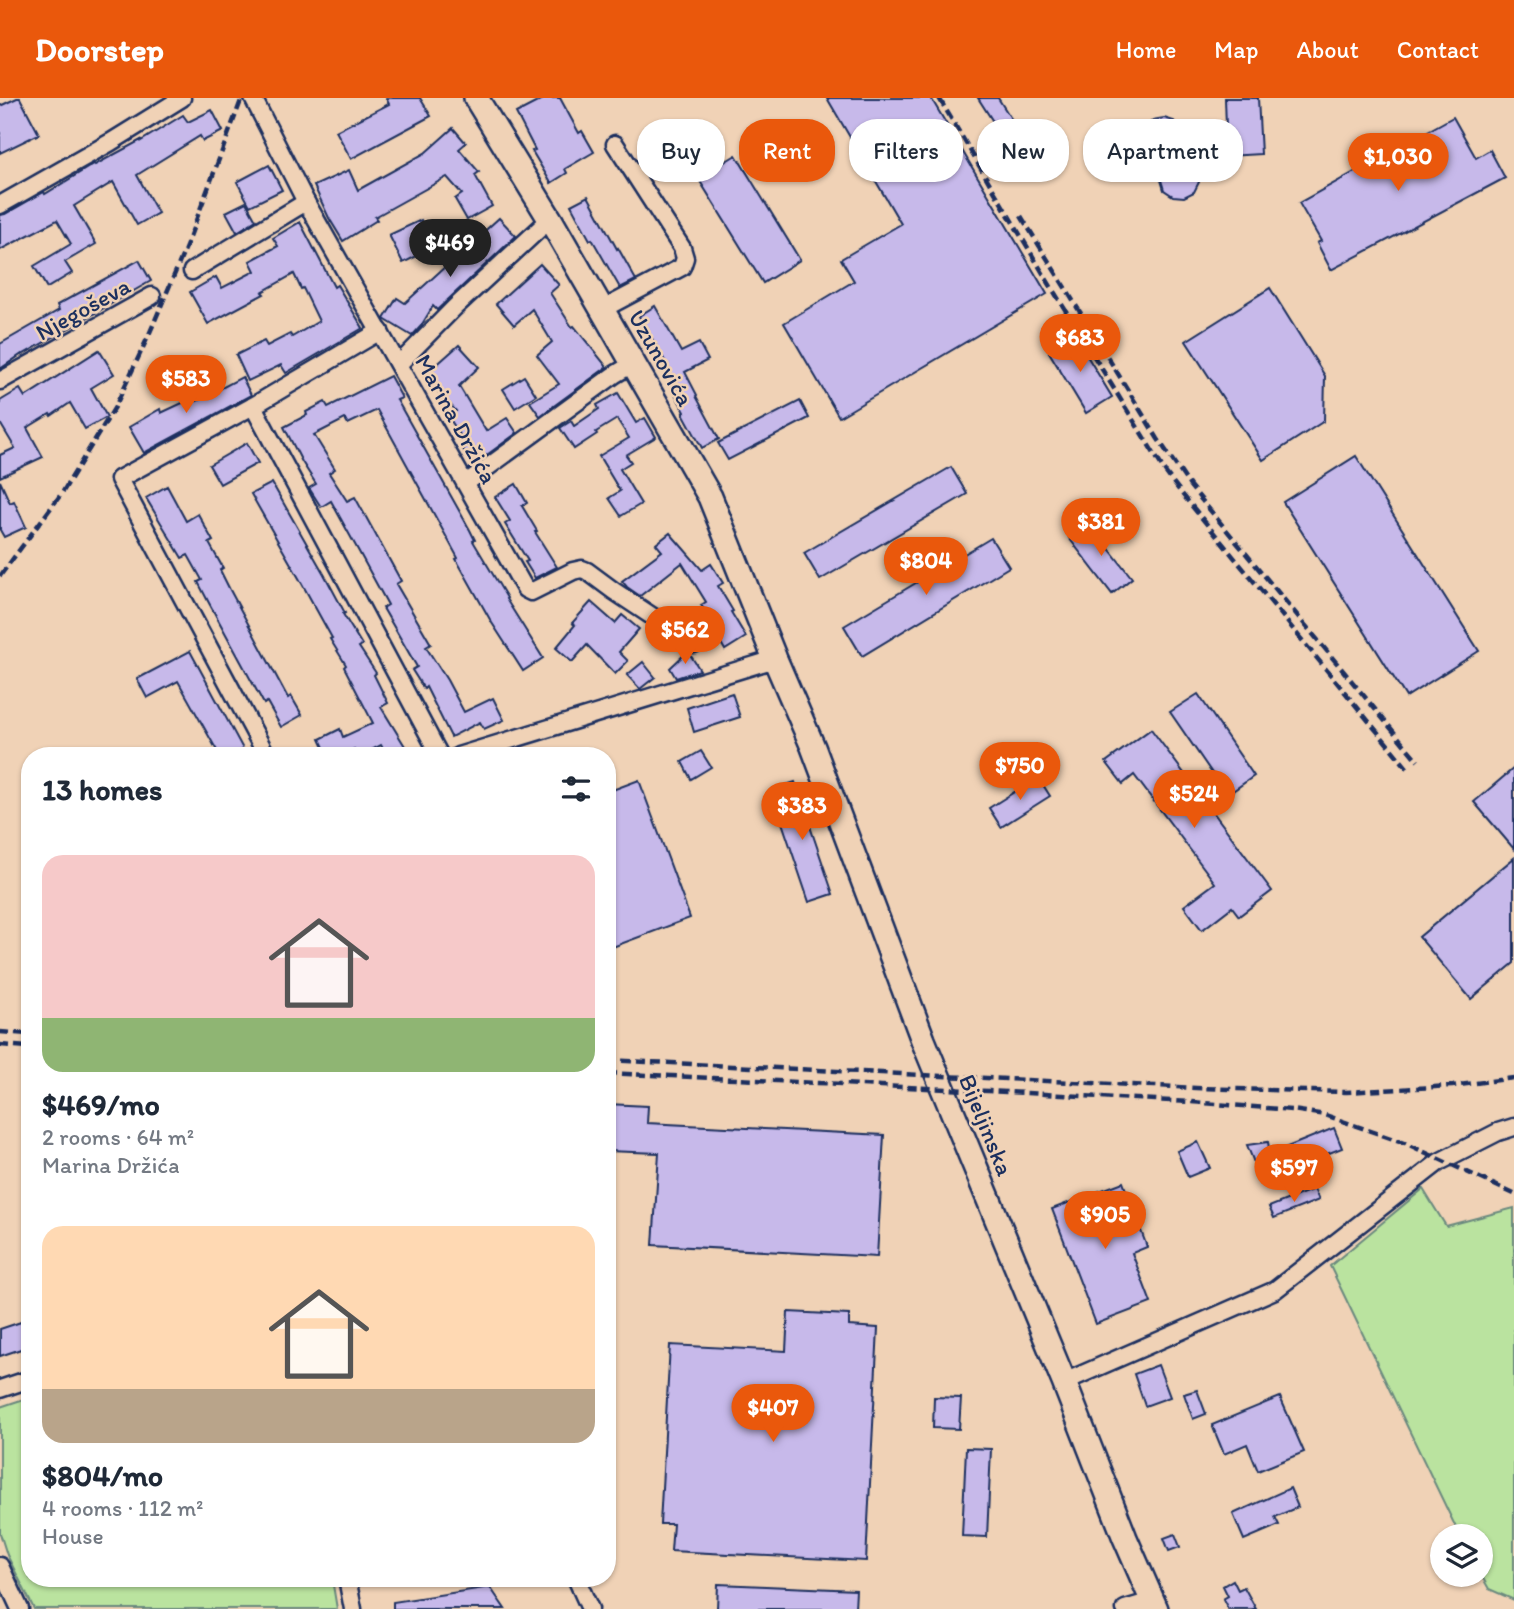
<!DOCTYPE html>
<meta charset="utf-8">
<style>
:root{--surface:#fff;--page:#f2f2f3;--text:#1f2937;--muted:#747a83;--accent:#ea580c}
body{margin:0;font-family:Itim,sans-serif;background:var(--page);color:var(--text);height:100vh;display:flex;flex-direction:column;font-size:26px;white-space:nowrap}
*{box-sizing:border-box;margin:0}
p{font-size:23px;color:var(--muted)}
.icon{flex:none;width:38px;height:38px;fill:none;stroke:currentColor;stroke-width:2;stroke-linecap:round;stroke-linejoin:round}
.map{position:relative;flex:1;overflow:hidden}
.details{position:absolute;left:21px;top:649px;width:595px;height:840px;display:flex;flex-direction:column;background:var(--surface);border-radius:28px;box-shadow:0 2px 5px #0004}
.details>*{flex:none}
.guide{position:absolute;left:637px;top:21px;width:665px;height:63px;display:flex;gap:14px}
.fabs{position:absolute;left:1430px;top:1426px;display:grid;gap:14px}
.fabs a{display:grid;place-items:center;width:63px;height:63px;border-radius:50%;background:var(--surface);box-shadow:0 2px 5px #0004;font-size:35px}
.price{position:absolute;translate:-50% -60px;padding:0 16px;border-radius:24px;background:var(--accent);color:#fff;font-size:23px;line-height:46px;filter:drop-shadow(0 2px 4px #0008)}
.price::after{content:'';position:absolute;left:50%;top:42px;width:21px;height:16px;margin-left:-10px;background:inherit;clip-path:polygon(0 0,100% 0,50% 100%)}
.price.current{background:#222;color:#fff}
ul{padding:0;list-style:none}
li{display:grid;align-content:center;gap:14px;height:371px;padding:0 21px}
li span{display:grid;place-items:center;height:217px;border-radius:21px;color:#555}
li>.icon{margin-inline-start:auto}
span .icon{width:126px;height:126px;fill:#fffc;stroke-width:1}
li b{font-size:30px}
h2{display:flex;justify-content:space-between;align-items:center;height:84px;padding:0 21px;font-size:30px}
.tag{padding:0 24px;border-radius:28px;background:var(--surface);box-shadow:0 2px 5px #0004;font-size:24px;line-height:63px}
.tag.current{background:var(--accent);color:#fff}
header{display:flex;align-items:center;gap:42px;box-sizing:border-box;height:98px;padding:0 35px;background:var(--accent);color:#fff}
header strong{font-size:33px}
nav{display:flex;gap:38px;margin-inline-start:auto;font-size:24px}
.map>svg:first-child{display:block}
.green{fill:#bae39f;stroke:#6a897e;stroke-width:2}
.building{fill:#c7b9ea;stroke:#1b2f5e;stroke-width:2}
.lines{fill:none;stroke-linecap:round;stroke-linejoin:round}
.street-casing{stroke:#1b2f5e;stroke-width:21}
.secondary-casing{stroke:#1b2f5e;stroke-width:28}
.street{stroke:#f0d2b6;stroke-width:16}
.secondary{stroke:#f0d2b6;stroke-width:23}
.rail{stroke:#1b2f5e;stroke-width:4.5;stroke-dasharray:10 5;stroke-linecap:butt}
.labels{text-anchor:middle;stroke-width:5;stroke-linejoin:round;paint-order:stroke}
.street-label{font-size:24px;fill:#1b2f5e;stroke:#f0d2b6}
</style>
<header>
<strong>Doorstep</strong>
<nav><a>Home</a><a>Map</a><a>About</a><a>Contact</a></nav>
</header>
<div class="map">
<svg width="1514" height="1511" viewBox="0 0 1514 1511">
<rect width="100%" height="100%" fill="#f0d2b6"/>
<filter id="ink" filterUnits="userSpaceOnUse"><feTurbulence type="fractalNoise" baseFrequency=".0143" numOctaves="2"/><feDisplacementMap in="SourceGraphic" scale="14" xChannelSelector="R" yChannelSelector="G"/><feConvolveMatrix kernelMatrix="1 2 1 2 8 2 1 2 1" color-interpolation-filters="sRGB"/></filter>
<g filter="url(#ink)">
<!-- green -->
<g class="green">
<polygon points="1423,1091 1446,1128 1514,1110 1514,1502 1489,1491 1481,1477 1480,1438 1460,1438 1330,1168"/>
<polygon points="30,1299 30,1480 332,1481 337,1511 34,1511 7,1457 0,1435 0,1309"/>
</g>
<!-- building -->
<g class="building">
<polygon points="17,0 20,0 39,36 0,55 0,8"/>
<polygon points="386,0 420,0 431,18 351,61 336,33 389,6"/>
<polygon points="545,0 560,0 579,35 582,33 594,54 565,71 567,75 551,85 532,53 535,52 516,15"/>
<polygon points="827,0 931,0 1047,196 839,319 784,225 854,183 841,161 901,126"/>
<polygon points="978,0 998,0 1022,38 1008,47"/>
<polygon points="1225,0 1258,0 1261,56 1227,58"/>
<polygon points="212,12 223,33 203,43 200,38 137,77 158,115 137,127 113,84 74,108 96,146 65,164 72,175 47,190 34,168 71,146 57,122 0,152 0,117 5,116 44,94 45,96 94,66 95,67 141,42 141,43 183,17 188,24"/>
<polygon points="1453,19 1476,60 1490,52 1505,80 1331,172 1317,145 1321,143 1299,105"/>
<polygon points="1164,20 1174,23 1181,32 1181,43 1173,58 1191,64 1198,73 1199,84 1194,94 1184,99 1173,98 1164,92 1161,82 1166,58 1156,57 1147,51 1143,40 1145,30 1153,22"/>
<polygon points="453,30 466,45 459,51 479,74 475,77 492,108 467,122 455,101 462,96 447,79 375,119 377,122 343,143 329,120 314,88 349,72 358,92 425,55"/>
<polygon points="736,57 800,162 763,185 698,80"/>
<polygon points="269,67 282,92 250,108 237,84"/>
<polygon points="588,98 617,151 618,150 636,182 620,190 592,141 590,142 571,107"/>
<polygon points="246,104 256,122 237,134 226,114"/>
<polygon points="499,120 516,138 437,212 433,208 421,228 412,238 384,221 397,200 405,205"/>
<polygon points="421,122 435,149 403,165 389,137"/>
<polygon points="300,124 334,189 337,187 363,230 286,275 281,267 248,283 236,257 264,243 267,248 290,236 292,239 319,223 303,190 301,191 294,176 262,194 264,196 208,226 190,194 216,179 222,190 255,173 250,163 278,148 273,140"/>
<polygon points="139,162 151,183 22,257 22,256 0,271 0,246 59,212 57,207"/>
<polygon points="540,166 559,187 550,195 572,229 574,228 607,269 540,318 530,304 559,286 537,257 552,244 532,211 514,227 496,206"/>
<polygon points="1270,190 1325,278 1324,323 1263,362 1186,243"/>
<polygon points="655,208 681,254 699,245 708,262 685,274 697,297 696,298 719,341 702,350 683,315 685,314 673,292 677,290 663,264 665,263 639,218"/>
<polygon points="1075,238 1112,299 1086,315 1049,254"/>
<polygon points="459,247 479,269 459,288 486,333 507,320 517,335 473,367 463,351 467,348 448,318 456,313 424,278"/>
<polygon points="99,252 114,276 91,290 107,319 85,331 70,305 51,318 50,316 27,330 43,359 0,379 0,357 15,350 0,325 0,303 20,291 25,299"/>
<polygon points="390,278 402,300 397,302 470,432 475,442 473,443 507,500 506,501 543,560 523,573 492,525 456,461 458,460 377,312 348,326 345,321 314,337 335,371 329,375 347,403 355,399 401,483 396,486 431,546 426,549 447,582 464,614 493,600 504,622 484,631 480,624 451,639 426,589 424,591 412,572 417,569 383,510 388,507 364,463 331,403 321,409 309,390 316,386 302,364 284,329 307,317 306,314 325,304 328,309"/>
<polygon points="524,278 536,297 515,310 503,291"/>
<polygon points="242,279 251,297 144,355 129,329 160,311 161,315 195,299 197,303"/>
<polygon points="618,295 636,325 645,320 656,339 626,357 631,364 620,371 641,406 621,418 609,400 620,393 599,358 629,340 617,321 596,334 597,336 574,351 560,330 571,323 574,328 599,311 597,307"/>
<polygon points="800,303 809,320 728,362 718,345"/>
<polygon points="247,345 258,365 220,386 209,367"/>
<polygon points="1356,358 1479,553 1406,599 1283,404"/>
<polygon points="951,369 967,396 820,482 804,455"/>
<polygon points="0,383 10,405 14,403 26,429 4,439 0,432"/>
<polygon points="272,385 324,476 345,515 343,516 362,547 359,549 376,575 374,577 388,605 381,609 411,658 387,658 381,647 360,658 357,658 354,651 340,658 328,658 320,641 340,631 343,639 373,625 344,569 346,567 330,541 332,540 300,482 251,396"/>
<polygon points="516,386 527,405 522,408 537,433 535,434 557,469 535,480 525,464 528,463 505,426 510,423 495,399"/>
<polygon points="167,388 186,423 198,416 213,443 209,445 223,470 220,472 230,492 288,600 291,598 302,617 281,629 267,604 264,606 209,505 198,484 202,482 188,457 182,460 146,400"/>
<polygon points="1089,425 1132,480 1112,496 1069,440"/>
<polygon points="670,435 702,472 711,466 723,485 718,488 733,513 731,514 746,539 725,552 714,533 717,531 701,507 706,504 682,465 640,498 627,489 622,483 662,453 656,446"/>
<polygon points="991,440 1009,469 862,558 844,528"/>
<polygon points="591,504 615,525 622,517 639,531 619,554 628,563 615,576 587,547 572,564 556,550 575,527 572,525"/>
<polygon points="190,553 243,651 231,658 220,658 178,583 147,600 137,581"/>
<polygon points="687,554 689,555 700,572 676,580 670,570"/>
<polygon points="643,564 655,579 640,591 627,577"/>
<polygon points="732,595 740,619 694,634 687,610"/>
<polygon points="1198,596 1254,678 1227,697 1170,614"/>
<polygon points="1151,631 1272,793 1239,818 1232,809 1202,832 1184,808 1215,785 1134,677 1123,686 1106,664"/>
<polygon points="701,653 711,669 691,681 682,664"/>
<polygon points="1514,670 1514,751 1474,704"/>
<polygon points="1038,679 1050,698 1001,729 989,710"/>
<polygon points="639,682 690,820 610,850 607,841 607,694"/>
<polygon points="795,684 833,796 809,804 771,692"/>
<polygon points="1514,760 1514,865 1471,901 1419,839"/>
<polygon points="607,1006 648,1008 647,1025 884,1037 877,1159 653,1147 659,1055 607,1053"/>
<polygon points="1334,1030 1342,1050 1261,1082 1247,1047 1268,1044 1270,1056"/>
<polygon points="1198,1044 1210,1070 1188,1079 1177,1053"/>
<polygon points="1123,1084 1147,1149 1132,1155 1151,1205 1096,1226 1052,1111"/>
<polygon points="1314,1091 1319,1102 1274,1120 1269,1109"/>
<polygon points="788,1214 849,1217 849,1228 878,1230 866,1463 671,1453 673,1426 660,1426 670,1247 786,1253"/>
<polygon points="30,1221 30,1248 0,1258 0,1231"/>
<polygon points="1158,1267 1170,1299 1145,1308 1134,1276"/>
<polygon points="1197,1292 1206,1316 1193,1321 1184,1296"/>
<polygon points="934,1299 961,1300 959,1331 933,1330"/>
<polygon points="1280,1299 1304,1354 1258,1373 1247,1346 1224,1356 1212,1327"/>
<polygon points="966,1350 991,1351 987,1439 962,1438"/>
<polygon points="1290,1390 1298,1409 1275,1419 1279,1427 1244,1442 1233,1416"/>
<polygon points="1175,1436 1180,1449 1169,1453 1164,1440"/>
<polygon points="1233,1482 1238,1492 1244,1489 1256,1511 1228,1511 1223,1501 1228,1498 1223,1488"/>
<polygon points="718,1486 856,1492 855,1511 717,1511"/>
<polygon points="490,1489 505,1511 393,1511 393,1504"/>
</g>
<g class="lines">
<!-- street casing -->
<g class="street-casing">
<g id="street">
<polyline points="253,0 306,104 525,491 531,494 573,473 582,471 587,473 614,493 694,546"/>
<polyline points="0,107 111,44 182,0"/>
<polyline points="192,173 306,104"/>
<polyline points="603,211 682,169 685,160 682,150 615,46"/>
<polyline points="380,233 253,308 440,658"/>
<polyline points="399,266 455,209 550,121"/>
<polyline points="0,283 152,198"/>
<polyline points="253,308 119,381 267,658"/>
<polyline points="466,385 614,277 634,265"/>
<polyline points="458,658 775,561"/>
<polyline points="1064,1284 1275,1192 1439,1064 1498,1034 1514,1029"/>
<polyline points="0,1291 30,1281"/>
<polyline points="0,1468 20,1511"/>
<polyline points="347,1480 353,1511"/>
<polyline points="576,1480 590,1511"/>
<polyline points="1125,1511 1152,1503"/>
</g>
</g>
<!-- secondary casing -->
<g class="secondary-casing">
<polyline id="secondary" points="476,0 550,121 710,399 775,561 813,649 923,942 1064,1284 1125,1440 1156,1511"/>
</g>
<!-- street -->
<use href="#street" class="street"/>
<!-- secondary -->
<use href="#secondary" class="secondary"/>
<!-- rail -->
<g class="rail">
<polyline points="939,0 1053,192 1166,375 1182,396 1408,671"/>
<polyline points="1021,118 1158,341 1190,388 1418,663"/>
<polyline points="0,478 62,395 115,309 148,239 186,149 242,0"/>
<polyline points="0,934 30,936"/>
<polyline points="0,947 30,949"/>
<polyline points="607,962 1196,990 1346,994 1452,988 1514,980"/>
<polyline points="607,975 989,993 1191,1004 1292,1012 1325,1017 1405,1045 1514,1096"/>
</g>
</g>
</g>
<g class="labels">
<!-- street labels -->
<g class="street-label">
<text transform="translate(83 211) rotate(-29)" y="8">Njegoševa</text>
<text transform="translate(661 260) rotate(60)" y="8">Uzunovića</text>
<text transform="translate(456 321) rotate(61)" y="8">Marina Držića</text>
<text transform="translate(986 1027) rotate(68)" y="8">Bijeljinska</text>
</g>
</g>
</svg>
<div class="fabs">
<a><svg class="icon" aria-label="layers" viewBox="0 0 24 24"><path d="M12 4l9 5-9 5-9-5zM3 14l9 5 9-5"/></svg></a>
</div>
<b class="price" style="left:1398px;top:95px">$1,030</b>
<b class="price current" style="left:450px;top:181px">$469</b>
<b class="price" style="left:1080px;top:276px">$683</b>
<b class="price" style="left:186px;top:317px">$583</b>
<b class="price" style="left:1101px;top:460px">$381</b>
<b class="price" style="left:926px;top:499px">$804</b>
<b class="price" style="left:685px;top:568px">$562</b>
<b class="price" style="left:1020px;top:704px">$750</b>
<b class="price" style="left:1194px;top:732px">$524</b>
<b class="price" style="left:802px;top:744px">$383</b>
<b class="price" style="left:1294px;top:1106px">$597</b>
<b class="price" style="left:1105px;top:1153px">$905</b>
<b class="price" style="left:773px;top:1346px">$407</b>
<div class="guide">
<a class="tag">Buy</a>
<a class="tag current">Rent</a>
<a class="tag">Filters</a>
<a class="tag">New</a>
<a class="tag">Apartment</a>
</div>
<section class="details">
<h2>13 homes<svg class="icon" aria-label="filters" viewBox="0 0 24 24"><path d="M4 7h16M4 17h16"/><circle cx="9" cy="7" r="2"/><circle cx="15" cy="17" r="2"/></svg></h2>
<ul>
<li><span style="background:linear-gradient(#f6c9c9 75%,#8fb573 0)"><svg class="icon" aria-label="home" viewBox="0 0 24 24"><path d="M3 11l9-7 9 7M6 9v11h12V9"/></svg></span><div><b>$469/mo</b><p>2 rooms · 64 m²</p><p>Marina Držića</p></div></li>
<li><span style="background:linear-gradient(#ffd9b3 75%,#b9a48a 0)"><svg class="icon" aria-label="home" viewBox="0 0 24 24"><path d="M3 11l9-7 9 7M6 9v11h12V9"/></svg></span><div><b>$804/mo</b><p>4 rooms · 112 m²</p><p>House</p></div></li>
</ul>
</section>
</div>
